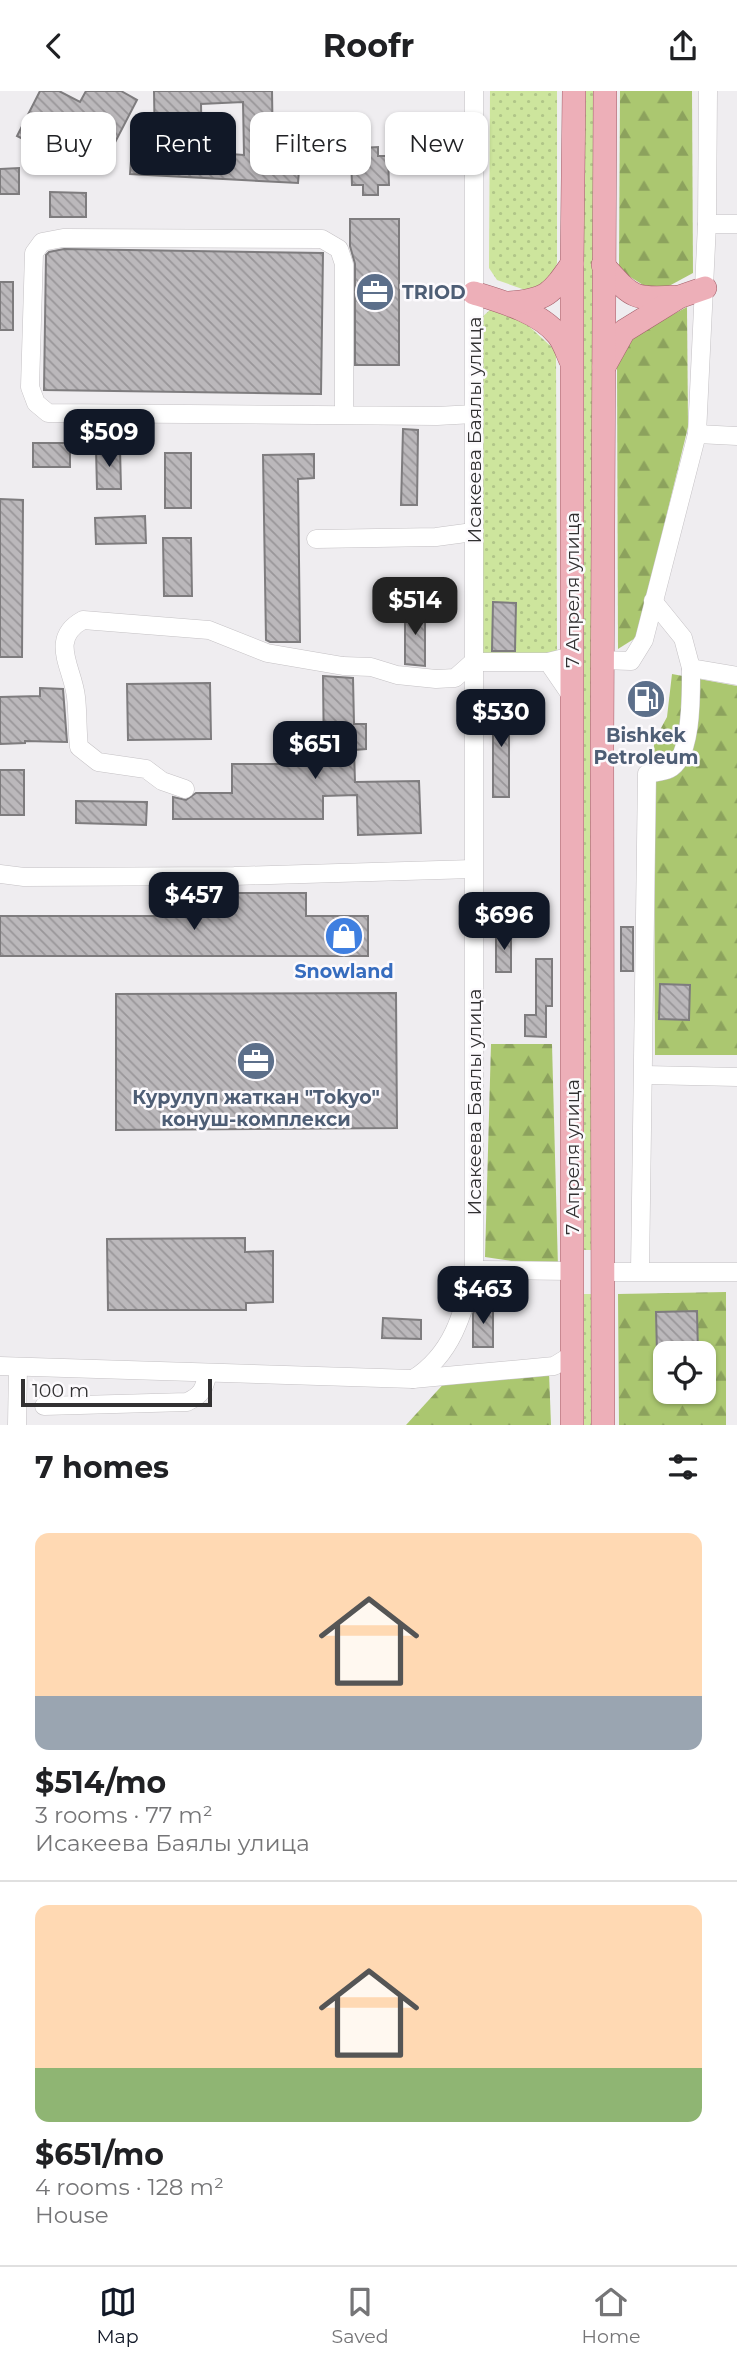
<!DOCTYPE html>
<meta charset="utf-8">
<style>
:root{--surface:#fff;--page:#f2f2f2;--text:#202124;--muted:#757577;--line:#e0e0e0;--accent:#111827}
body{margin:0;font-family:Montserrat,sans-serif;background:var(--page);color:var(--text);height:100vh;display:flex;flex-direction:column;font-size:26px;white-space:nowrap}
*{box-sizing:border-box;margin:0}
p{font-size:23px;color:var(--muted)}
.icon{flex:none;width:38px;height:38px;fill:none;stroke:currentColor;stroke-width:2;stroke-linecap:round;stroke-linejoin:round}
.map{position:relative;height:1334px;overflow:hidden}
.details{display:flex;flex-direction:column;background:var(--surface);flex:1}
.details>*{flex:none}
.hud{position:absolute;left:21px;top:21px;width:696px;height:63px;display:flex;gap:14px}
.tools{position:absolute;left:653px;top:1250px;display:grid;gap:14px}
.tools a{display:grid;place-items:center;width:63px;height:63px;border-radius:14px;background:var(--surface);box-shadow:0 2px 5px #0004;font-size:35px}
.scale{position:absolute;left:21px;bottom:18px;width:191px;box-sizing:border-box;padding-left:7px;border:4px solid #323132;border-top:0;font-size:19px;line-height:24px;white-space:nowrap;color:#323132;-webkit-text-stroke:5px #fcfafd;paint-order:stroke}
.price{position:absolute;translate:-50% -60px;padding:0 16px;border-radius:14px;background:var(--accent);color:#fff;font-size:23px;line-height:46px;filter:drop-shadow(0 2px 4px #0008)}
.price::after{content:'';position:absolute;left:50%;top:42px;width:21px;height:16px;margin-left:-10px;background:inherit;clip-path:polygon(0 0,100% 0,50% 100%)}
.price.on{background:#222;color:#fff}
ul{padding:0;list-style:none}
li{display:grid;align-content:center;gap:14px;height:371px;padding:0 35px}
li+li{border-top:2px solid var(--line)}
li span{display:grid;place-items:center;height:217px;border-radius:14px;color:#555}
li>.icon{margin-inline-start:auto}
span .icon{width:126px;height:126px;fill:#fffc;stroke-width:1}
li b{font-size:30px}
h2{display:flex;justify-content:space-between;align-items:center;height:84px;padding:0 35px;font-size:30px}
.chip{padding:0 24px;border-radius:14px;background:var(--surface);box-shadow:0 2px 5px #0004;font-size:24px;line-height:63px}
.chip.on{background:var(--accent);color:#fff}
header{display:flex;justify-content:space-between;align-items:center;height:91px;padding:0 35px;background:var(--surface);font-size:32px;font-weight:700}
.tab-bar{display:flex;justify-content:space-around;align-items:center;height:98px;border-top:2px solid var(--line);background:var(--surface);font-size:19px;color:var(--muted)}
.tab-bar a{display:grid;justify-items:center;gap:4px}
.tab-bar .on{color:var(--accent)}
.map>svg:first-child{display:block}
.grass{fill:url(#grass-dots)}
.forest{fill:url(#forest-firs);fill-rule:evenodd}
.building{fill:url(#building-back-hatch);stroke:#7e7c7e;stroke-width:2;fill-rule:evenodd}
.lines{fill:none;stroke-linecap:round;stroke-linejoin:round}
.minor-casing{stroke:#c4c1c4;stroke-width:19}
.major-casing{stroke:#a4606b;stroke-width:24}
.minor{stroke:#fff;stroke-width:18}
.major{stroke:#edafb8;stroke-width:23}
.labels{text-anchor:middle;stroke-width:5;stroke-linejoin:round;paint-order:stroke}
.service-label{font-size:19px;font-weight:bold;fill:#4e5e75;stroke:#fcfafd}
.street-label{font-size:19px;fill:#323132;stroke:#fcfafd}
.shop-label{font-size:19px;font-weight:bold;fill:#366cbe;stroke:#fcfafd}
</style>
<header><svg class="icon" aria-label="back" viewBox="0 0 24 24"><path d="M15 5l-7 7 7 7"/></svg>Roofr<svg class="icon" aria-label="share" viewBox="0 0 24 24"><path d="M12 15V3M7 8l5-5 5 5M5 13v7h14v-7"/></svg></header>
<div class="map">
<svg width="737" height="1334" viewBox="0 0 737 1334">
<defs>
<pattern id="grass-dots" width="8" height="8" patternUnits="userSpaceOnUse" patternTransform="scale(1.75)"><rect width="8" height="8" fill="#cde59d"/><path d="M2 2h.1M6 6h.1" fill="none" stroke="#b0c588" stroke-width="1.8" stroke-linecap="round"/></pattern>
<pattern id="forest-firs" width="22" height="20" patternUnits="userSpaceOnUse" patternTransform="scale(1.75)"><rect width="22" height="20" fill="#abc770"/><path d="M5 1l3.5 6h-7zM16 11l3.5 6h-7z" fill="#8ca25d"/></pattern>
<pattern id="building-back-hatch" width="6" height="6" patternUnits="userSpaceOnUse" patternTransform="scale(1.75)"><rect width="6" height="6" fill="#bbb8bb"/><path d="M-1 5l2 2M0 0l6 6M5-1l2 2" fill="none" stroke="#999699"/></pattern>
</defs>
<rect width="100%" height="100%" fill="#efedf0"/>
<!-- grass -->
<g class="grass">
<polygon points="490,0 557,0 557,172 549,192 531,201 497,189 489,177"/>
<polygon points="581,0 593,0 592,1159 582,1159"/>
<polygon points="491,218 521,228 556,260 557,563 479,563 480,228"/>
<rect x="583" y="1203" width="10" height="131"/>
</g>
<!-- forest -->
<g class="forest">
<polygon points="620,0 692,0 693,182 656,202 619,179"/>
<polygon points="687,216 688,336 637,546 618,558 617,271 625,249"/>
<polygon points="672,583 737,595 737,964 655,964 654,650 667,626"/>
<polygon points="491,953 552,953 558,1177 485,1166"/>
<path d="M726 1201V1334H619L618 1203ZM665 1262H704V1300H665Z"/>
<polygon points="549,1281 551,1334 406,1334 448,1288"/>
</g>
<!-- building -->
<g class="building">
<polygon points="40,0 59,0 80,11 86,0 121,0 137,9 108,65 87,54 83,63 50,46 43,58 17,45"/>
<path d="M154 0H272L273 65 300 67 298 92 130 83 132 57 155 59ZM243 11 244 64 202 61 201 13Z"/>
<polygon points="378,56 378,65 388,65 389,94 378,94 378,104 363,104 363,94 352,94 351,65 360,65 360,57"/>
<polygon points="19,77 19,103 0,103 0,78"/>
<polygon points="50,101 86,102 86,126 50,126"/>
<polygon points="350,128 399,128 399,274 355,274 355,173 350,155"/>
<polygon points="64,158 323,162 321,303 44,299 46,164 49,161"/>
<rect x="0" y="191" width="13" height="48"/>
<polygon points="403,338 418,339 417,414 401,414"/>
<rect x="33" y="352" width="37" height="24"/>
<polygon points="120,357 121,398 97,398 96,358"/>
<rect x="165" y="362" width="26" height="55"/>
<polygon points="314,363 314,387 298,388 300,551 270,551 266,549 263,364"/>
<polygon points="0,408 23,409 22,566 0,566"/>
<polygon points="145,425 146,452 96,453 95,427"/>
<polygon points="163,447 191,447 192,505 164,505"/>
<polygon points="493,511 516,512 515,560 492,560"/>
<polygon points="405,517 425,517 425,575 405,573"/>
<polygon points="323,585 353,587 354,633 366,633 366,658 354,659 355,691 419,690 421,742 358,744 357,704 323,705 323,728 173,728 173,706 186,709 196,702 232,702 232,673 324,673"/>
<polygon points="210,592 211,648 128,649 127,593"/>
<polygon points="40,597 63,598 67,651 25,650 25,652 0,653 0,606 40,605"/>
<rect x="493" y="611" width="16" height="95"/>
<rect x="0" y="679" width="24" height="45"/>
<polygon points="76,710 147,711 146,734 76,732"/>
<polygon points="205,802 306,802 306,825 368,825 368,865 0,865 0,825 205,825"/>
<rect x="621" y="836" width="12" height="44"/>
<rect x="496" y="841" width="15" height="40"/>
<polygon points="536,868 552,868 552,915 546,915 546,946 525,945 525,924 536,924"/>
<polygon points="660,893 690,894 689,929 659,928"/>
<polygon points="396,902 397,1037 116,1039 116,903"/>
<polygon points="245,1147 245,1161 273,1160 273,1211 246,1212 246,1219 108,1219 107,1148"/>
<polygon points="476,1214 493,1214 493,1256 473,1256 473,1223"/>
<polygon points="697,1220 698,1262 657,1262 656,1221"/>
<polygon points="383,1227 421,1229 421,1248 382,1247"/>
</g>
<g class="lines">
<!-- minor casing -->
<g class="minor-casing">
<g id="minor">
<polyline points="707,133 737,133"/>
<polyline points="344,324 344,173 339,158 322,148 63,147 42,151 34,162 30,296 36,312 48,322 437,325 474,323"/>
<polyline points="697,343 737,345"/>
<polyline points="316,448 436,446 473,441"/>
<polyline points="653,510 683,547 691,577 737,585"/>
<polyline points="602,569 631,570 644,549 697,343 707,133 708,0"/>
<polyline points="548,571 572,606"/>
<path d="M185 698 162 690 146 678 98 671 79 656C77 639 78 623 76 606 73 577 48 548 83 529L209 539 267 562 343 575 371 576 397 584 436 588 455 587 473 571H548L572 565"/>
<polyline points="0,783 24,786 234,785 473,778"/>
<polyline points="645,984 737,986"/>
<polyline points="474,1179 572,1180"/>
<path d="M640 1180 647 683C654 681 663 681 669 678 693 667 691 600 691 577"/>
<polyline points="603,1181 737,1181"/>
<polyline points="0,1275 413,1288 554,1275 572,1264"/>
<path d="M413 1288C453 1263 463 1222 474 1179V0"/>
<path d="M44 1315 187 1311C202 1304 204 1298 208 1282"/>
<polyline points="17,1334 18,1276"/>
</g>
</g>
<!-- major casing -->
<g class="major-casing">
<g id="major">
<path d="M603 174C632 206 632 209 675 206"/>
<path d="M474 202C500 210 540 221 558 244 563 250 567 261 570 268"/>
<path d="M509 212C547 209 551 203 572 173"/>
<polyline points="604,276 624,240 679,206 705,197"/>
<polyline points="572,1334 572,173 574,0"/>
<polyline points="603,1334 602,656 605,0"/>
</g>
</g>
<!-- minor -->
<use href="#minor" class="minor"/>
<!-- major -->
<use href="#major" class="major"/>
</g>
<!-- icons -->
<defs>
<g id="office-disc" transform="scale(2.0125)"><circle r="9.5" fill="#5c6f8a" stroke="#fcfafd"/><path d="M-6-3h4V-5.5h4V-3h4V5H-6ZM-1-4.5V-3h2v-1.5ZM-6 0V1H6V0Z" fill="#fff"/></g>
<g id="fuel-disc" transform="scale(2.0125)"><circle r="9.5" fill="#5c6f8a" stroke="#fcfafd"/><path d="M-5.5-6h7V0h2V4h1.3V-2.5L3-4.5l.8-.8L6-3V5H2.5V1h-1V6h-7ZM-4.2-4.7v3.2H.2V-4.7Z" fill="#fff"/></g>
<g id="shop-disc" transform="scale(2.0125)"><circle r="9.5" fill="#3f7fe0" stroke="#fcfafd"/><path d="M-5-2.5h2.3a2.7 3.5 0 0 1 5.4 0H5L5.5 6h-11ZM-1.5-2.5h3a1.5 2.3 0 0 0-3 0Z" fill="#fff"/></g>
</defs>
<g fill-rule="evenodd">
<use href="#office-disc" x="375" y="201"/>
<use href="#fuel-disc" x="646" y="608"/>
<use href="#shop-disc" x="344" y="845"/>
<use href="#office-disc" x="256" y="970"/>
</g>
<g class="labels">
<!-- service labels -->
<g class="service-label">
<text x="402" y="208" text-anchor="start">TRIOD</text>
<text x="646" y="651">Bishkek<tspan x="646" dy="22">Petroleum</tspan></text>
<text x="256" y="1013">Курулуп жаткан "Tokyo"<tspan x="256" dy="22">конуш-комплекси</tspan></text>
</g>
<!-- street labels -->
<g class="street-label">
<text transform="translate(474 339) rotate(-90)" y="7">Исакеева Баялы улица</text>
<text transform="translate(572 499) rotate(-90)" y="7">7 Апреля улица</text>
<text transform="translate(474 1011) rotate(-90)" y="7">Исакеева Баялы улица</text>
<text transform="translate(572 1066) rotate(-90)" y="7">7 Апреля улица</text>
</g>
<!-- shop labels -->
<g class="shop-label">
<text x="344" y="887">Snowland</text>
</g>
</g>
</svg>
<div class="tools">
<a><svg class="icon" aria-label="locate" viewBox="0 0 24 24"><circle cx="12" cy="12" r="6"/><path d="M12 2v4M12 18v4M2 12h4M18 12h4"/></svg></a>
</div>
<div class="scale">100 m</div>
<b class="price" style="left:109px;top:378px">$509</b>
<b class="price on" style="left:415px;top:546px">$514</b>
<b class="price" style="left:501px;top:658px">$530</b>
<b class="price" style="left:315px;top:690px">$651</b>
<b class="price" style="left:194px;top:841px">$457</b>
<b class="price" style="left:504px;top:861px">$696</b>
<b class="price" style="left:483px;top:1235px">$463</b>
<div class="hud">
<a class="chip">Buy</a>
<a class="chip on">Rent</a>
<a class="chip">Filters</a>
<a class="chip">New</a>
</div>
</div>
<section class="details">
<h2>7 homes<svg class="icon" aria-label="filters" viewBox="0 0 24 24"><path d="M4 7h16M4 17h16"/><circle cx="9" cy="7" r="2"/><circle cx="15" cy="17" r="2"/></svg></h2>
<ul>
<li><span style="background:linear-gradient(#ffd9b3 75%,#9aa5b1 0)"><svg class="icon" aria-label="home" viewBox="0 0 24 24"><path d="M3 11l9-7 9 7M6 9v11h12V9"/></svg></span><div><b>$514/mo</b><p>3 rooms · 77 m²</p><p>Исакеева Баялы улица</p></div></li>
<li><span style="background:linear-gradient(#ffd9b3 75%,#8fb573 0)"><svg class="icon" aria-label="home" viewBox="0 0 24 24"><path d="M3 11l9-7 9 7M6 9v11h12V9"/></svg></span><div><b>$651/mo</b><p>4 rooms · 128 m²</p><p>House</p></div></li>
</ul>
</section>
<nav class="tab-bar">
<a class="on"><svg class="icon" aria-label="map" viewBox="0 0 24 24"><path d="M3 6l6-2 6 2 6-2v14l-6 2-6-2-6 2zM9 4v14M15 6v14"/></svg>Map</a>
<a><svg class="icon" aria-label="saved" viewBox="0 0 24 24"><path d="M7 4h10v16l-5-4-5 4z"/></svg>Saved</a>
<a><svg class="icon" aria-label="home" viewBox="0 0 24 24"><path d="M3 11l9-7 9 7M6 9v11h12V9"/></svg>Home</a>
</nav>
